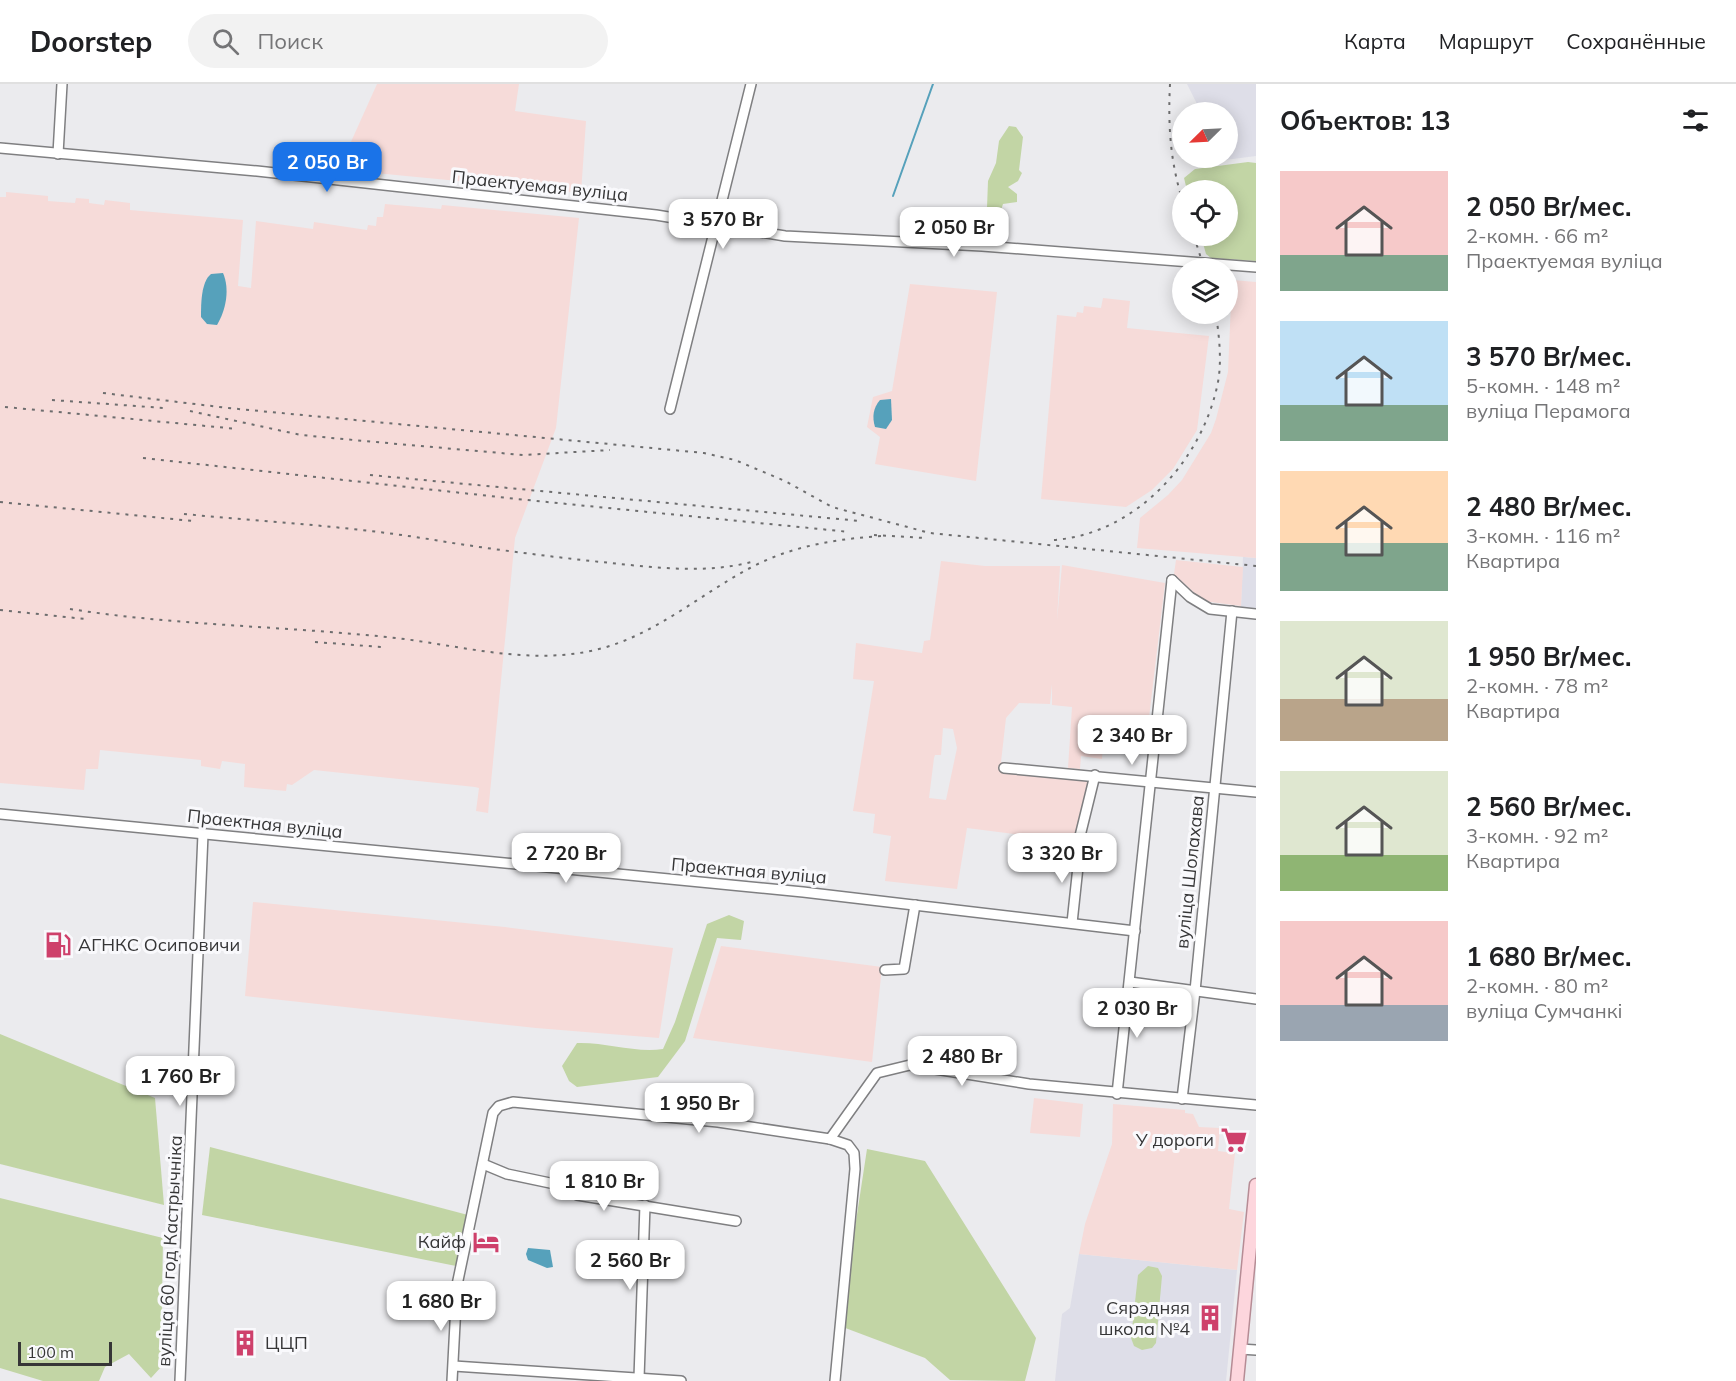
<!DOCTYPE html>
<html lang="ru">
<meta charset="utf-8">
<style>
:root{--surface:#fff;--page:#f2f2f2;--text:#202124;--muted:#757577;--line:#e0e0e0;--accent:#1a73e8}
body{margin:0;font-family:Mulish,sans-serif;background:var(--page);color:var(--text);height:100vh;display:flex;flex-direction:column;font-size:22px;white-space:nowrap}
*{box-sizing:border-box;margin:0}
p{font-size:20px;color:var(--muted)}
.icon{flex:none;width:33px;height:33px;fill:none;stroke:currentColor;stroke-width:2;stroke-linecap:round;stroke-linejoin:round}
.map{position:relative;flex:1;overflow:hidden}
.side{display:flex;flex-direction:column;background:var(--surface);width:480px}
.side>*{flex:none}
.needle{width:39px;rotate:246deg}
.controls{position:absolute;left:1172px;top:18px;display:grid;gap:12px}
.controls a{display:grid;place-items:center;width:66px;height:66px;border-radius:50%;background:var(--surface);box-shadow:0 3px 15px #0003;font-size:30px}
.scale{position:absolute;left:18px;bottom:15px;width:94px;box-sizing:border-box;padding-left:6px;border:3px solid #363637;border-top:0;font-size:16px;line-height:21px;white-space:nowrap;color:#363637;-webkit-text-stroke:4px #f9f9fc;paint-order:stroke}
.price{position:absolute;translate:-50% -51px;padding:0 14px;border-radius:12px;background:#fff;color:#222;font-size:20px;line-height:39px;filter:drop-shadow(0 2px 3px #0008)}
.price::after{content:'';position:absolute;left:50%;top:36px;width:18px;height:14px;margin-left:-9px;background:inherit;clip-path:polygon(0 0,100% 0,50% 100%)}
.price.on{background:var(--accent);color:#fff}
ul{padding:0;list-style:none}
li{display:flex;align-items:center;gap:18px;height:150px;padding:0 24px}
li span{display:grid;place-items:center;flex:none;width:168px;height:120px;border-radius:0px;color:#555}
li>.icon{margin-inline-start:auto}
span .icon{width:72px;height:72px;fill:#fffc;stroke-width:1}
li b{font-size:26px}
h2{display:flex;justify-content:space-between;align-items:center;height:72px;padding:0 24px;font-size:26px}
header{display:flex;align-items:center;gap:36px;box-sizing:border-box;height:84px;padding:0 30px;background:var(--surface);border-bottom:2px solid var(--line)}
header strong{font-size:28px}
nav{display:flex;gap:33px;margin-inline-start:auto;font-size:21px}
.search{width:420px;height:54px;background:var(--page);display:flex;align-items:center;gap:15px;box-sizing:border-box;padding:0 21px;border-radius:33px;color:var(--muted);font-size:22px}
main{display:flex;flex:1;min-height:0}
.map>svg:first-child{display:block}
.built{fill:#dedee8}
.industrial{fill:#f6dbd9;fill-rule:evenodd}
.green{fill:#c2d5a5}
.water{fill:#56a1bb}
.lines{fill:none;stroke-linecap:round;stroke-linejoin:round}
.stream{stroke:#56a1bb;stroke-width:2}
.minor-casing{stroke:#7f7f81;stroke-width:12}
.major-casing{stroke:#b68c95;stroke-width:15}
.minor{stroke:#fff;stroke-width:9}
.major{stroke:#fdd6dd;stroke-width:12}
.rail{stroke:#6d6d6e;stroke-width:2;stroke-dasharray:3 6;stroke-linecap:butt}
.labels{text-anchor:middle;stroke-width:6;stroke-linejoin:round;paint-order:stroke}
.street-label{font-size:18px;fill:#363637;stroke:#f9f9fc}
.poi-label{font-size:18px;fill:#363637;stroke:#f9f9fc;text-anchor:end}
</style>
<header>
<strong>Doorstep</strong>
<div class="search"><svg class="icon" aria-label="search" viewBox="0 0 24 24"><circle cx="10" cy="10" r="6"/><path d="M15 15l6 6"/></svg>Поиск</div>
<nav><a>Карта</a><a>Маршрут</a><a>Сохранённые</a></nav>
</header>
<main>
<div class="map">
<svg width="1256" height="1297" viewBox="0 0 1256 1297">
<rect width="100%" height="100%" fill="#ebebee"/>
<!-- built -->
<g class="built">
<polygon points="1187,0 1256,0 1256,72 1225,76 1227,28 1201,28"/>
<polygon points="1243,473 1256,474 1256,525 1242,524 1241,522"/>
<polygon points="1079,1170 1237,1186 1226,1297 1055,1297 1062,1230 1070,1224"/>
</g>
<!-- industrial -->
<g class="industrial">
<polygon points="377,0 519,0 515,27 586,37 581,109 344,86 350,60"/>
<polygon points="6,108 48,112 48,117 75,119 76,114 89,115 89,119 104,121 105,116 130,119 130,126 243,136 238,202 251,204 256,137 313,145 314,138 367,146 368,141 376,142 377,133 383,133 385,120 441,125 442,121 579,134 556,344 515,454 488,729 476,727 479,704 475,703 314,686 292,701 287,700 286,707 244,703 245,680 222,677 220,685 201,682 201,676 100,666 98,685 86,685 84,706 0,699 0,113 6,113"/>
<polygon points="1232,196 1256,198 1256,474 1137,464 1140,434 1168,411 1182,396 1211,349 1216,335 1228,288"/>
<polygon points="910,200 997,208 976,397 875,380 880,353 867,343 873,313 892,307"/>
<polygon points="1103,214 1130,217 1127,244 1209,252 1197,346 1173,385 1152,406 1126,423 1041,415 1057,231 1076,233 1077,228 1083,229 1084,222 1101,224"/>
<polygon points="1176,476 1243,483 1241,522 1203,517 1174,490"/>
<path d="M941 477 985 482H1060L1057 537 1062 481 1165 499 1146 659 1142 658V663L1103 660 1102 675 1081 672 1080 685 1068 684 1072 623 1052 621V600L1050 620 1019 619 1006 634 1001 678 1092 690 1076 758 967 744 957 805 885 797 891 752 873 749 875 730 853 727 874 597 853 595 856 559 922 569 924 557 930 556ZM943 644 953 645 957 664 946 716 929 714 934 674 935 671H941Z"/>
<polygon points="253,818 505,843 673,864 659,954 536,944 245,912"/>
<polygon points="721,862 882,883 872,978 693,954"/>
<polygon points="1034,1014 1083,1020 1080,1053 1030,1049"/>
<polygon points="1113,1020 1185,1026 1185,1029 1193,1030 1199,1043 1220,1044 1218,1067 1235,1069 1229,1125 1244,1128 1237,1186 1079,1170 1085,1140 1112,1060"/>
</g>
<!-- green -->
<g class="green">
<polygon points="1009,42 1016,43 1023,53 1019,86 1022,89 1018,97 1008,103 1017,110 1017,118 1003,120 997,138 991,135 987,124 988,97 996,79 999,57"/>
<polygon points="1248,78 1256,79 1256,177 1211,174 1206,170 1201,152 1227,152 1227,106 1187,106 1184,94 1195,85"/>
<path d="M729 831 744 837 741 856 717 854 685 957 658 993 577 1003 569 997 562 982 577 959C606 958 634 969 663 965L675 938 707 840Z"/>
<polygon points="0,950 155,1014 164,1121 0,1080"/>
<polygon points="210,1063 468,1131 456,1182 202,1131"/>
<polygon points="867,1065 925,1077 1036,1254 1025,1297 950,1296 925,1274 840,1242"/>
<polygon points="0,1114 163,1154 161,1283 151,1294 129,1270 105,1283 99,1297 43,1297 0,1284"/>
<polygon points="1148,1182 1158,1184 1162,1192 1156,1259 1152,1264 1142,1266 1134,1262 1131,1254 1138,1191"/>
</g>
<!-- water -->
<g class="water">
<path d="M211 190 223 189C230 205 226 226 217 241L207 240 201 233C201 220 201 198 211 190Z"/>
<path d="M891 315 892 336 886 345 875 343C872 333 873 324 880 316Z"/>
<polygon points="528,1164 550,1166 553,1183 547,1184 528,1176 526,1170"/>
</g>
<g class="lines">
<!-- stream -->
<polyline class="stream" points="893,112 933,0"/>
<!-- minor casing -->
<g class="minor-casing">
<g id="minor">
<polyline points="0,64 257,87 656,131 785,152 982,162 1256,183"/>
<polyline points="58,70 62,0"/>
<polyline points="670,325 751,0"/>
<polyline points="1172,496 1190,513 1210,525 1256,530"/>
<polyline points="1004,684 1256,708"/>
<polyline points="0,730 803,808 1135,847"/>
<polyline points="1080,752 1095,691"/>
<polyline points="1072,839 1080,764"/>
<polyline points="885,886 904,885 915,821"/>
<polyline points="1130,898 1256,915"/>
<polyline points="1117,1010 1172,496"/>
<polyline points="1182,1015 1195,907 1232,527"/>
<polyline points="830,1055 877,989 910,981 1029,1000 1256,1021"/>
<polyline points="483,1080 507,1090 569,1103 577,1111 736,1137"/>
<polyline points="1240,1265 1256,1266"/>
<polyline points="454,1282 681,1297"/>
<polyline points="639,1294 645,1121"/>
<polyline points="180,1297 203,750"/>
<polyline points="452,1297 457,1201 493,1029 499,1022 513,1018 718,1038 830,1055 848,1061 854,1069 855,1085 835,1297"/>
</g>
</g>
<!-- major casing -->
<g class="major-casing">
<polyline id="major" points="1237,1297 1256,1101"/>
</g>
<!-- minor -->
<use href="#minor" class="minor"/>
<!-- major -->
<use href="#major" class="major"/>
<!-- rail -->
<g class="rail">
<path d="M1170 0C1168 40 1170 76 1182 115"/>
<polyline points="1194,152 1204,184"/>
<polyline points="103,309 228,324 704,369 735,376 785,397 832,423 930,449 1256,482"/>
<polyline points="52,316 164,324"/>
<polyline points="5,323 238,345"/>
<polyline points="190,327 301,351 364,357 523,371 610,366"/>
<polyline points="143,374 517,415 850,448"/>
<polyline points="370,391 860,437"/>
<polyline points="0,418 193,437"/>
<path d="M184 430C267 438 351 442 434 456 489 465 545 472 601 478 651 483 706 491 755 477"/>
<polyline points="874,451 925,454"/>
<path d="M1054 456C1136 450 1203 376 1218 298 1222 276 1219 252 1216 230"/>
<path d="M70 525C178 542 287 542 396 554 464 562 534 583 603 564 657 549 701 510 750 484 791 462 836 455 881 452"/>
<polyline points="0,526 85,535"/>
<polyline points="315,558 381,563"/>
</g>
</g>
<!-- icons -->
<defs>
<g id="fuel-bare" transform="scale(2.07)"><path d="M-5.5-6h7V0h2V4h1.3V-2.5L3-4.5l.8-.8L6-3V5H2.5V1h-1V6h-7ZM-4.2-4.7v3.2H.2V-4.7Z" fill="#ce406b" stroke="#f9f9fc" stroke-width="2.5" paint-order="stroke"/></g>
<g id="supermarket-bare" transform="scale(2.07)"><path d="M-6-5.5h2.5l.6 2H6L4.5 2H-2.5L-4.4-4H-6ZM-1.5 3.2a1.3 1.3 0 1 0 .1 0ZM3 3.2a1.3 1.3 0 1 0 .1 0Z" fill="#ce406b" stroke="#f9f9fc" stroke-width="2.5" paint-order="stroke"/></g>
<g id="hotel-bare" transform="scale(2.07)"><path d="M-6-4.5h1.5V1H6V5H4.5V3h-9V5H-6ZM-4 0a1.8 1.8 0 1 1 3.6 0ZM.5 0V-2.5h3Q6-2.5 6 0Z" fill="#ce406b" stroke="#f9f9fc" stroke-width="2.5" paint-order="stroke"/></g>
<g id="building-bare" transform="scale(2.07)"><path d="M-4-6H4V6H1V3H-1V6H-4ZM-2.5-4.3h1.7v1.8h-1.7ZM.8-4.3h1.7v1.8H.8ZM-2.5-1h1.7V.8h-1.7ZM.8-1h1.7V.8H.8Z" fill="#ce406b" stroke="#f9f9fc" stroke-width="2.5" paint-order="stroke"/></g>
</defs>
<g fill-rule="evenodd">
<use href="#fuel-bare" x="58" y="861"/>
<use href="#supermarket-bare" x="1234" y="1056"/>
<use href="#hotel-bare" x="486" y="1158"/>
<use href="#building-bare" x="1210" y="1234"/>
<use href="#building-bare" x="245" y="1259"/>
</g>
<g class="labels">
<!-- street labels -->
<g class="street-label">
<text transform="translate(540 102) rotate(6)" y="6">Праектуемая вуліца</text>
<text transform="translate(265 740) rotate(6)" y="6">Праектная вуліца</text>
<text transform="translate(749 787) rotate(5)" y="6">Праектная вуліца</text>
<text transform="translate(1190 788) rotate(-84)" y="6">вуліца Шолахава</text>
<text transform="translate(170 1167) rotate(-87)" y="6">вуліца 60 год Кастрычніка</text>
</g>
<!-- poi labels -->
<g class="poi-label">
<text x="78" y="867" text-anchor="start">АГНКС Осиповичи</text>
<text x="1214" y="1062">У дороги</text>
<text x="466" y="1164">Кайф</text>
<text x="1190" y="1230">Сярэдняя<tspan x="1190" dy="21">школа №4</tspan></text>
<text x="265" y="1265" text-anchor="start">ЦЦП</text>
</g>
</g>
</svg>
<div class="controls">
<a><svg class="needle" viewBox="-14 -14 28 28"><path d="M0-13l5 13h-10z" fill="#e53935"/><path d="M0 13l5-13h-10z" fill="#757577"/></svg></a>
<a><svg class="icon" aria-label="locate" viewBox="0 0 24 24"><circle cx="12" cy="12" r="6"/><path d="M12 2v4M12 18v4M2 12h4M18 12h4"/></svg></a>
<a><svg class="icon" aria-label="layers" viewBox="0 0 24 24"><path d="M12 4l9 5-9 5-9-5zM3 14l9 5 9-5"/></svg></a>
</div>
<div class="scale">100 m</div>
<b class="price on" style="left:327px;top:109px">2 050 Br</b>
<b class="price" style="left:723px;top:166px">3 570 Br</b>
<b class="price" style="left:954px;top:174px">2 050 Br</b>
<b class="price" style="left:1132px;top:682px">2 340 Br</b>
<b class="price" style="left:566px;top:800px">2 720 Br</b>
<b class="price" style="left:1062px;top:800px">3 320 Br</b>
<b class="price" style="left:1137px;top:955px">2 030 Br</b>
<b class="price" style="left:962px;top:1003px">2 480 Br</b>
<b class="price" style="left:180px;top:1023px">1 760 Br</b>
<b class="price" style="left:699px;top:1050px">1 950 Br</b>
<b class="price" style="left:604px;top:1128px">1 810 Br</b>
<b class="price" style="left:630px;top:1207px">2 560 Br</b>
<b class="price" style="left:441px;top:1248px">1 680 Br</b>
</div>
<section class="side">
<h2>Объектов: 13<svg class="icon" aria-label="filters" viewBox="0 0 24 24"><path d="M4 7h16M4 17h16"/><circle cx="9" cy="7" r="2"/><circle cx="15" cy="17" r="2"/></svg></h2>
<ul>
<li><span style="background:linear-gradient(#f6c9c9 70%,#7fa58c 0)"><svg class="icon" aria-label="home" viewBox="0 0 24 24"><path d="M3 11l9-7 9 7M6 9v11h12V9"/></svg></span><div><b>2 050 Br/мес.</b><p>2-комн. · 66 m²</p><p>Праектуемая вуліца</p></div></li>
<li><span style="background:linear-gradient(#bfe0f5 70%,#7fa58c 0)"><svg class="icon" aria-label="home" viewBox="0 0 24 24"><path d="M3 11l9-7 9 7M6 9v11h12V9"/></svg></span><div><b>3 570 Br/мес.</b><p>5-комн. · 148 m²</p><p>вуліца Перамога</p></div></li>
<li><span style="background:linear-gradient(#ffd9b3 60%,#7fa58c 0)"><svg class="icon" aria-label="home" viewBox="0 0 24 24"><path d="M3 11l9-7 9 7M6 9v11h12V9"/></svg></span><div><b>2 480 Br/мес.</b><p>3-комн. · 116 m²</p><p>Квартира</p></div></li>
<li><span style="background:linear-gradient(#dfe7d0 65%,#b9a48a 0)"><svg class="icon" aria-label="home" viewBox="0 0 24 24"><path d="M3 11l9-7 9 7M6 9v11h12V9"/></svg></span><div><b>1 950 Br/мес.</b><p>2-комн. · 78 m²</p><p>Квартира</p></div></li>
<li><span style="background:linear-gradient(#dfe7d0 70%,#8fb573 0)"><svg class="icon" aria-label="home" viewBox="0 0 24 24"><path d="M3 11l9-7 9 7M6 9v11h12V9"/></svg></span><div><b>2 560 Br/мес.</b><p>3-комн. · 92 m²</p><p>Квартира</p></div></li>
<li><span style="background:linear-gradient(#f6c9c9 70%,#9aa5b1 0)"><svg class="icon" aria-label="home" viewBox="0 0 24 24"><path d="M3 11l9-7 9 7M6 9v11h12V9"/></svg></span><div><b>1 680 Br/мес.</b><p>2-комн. · 80 m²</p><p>вуліца Сумчанкі</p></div></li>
</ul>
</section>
</main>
